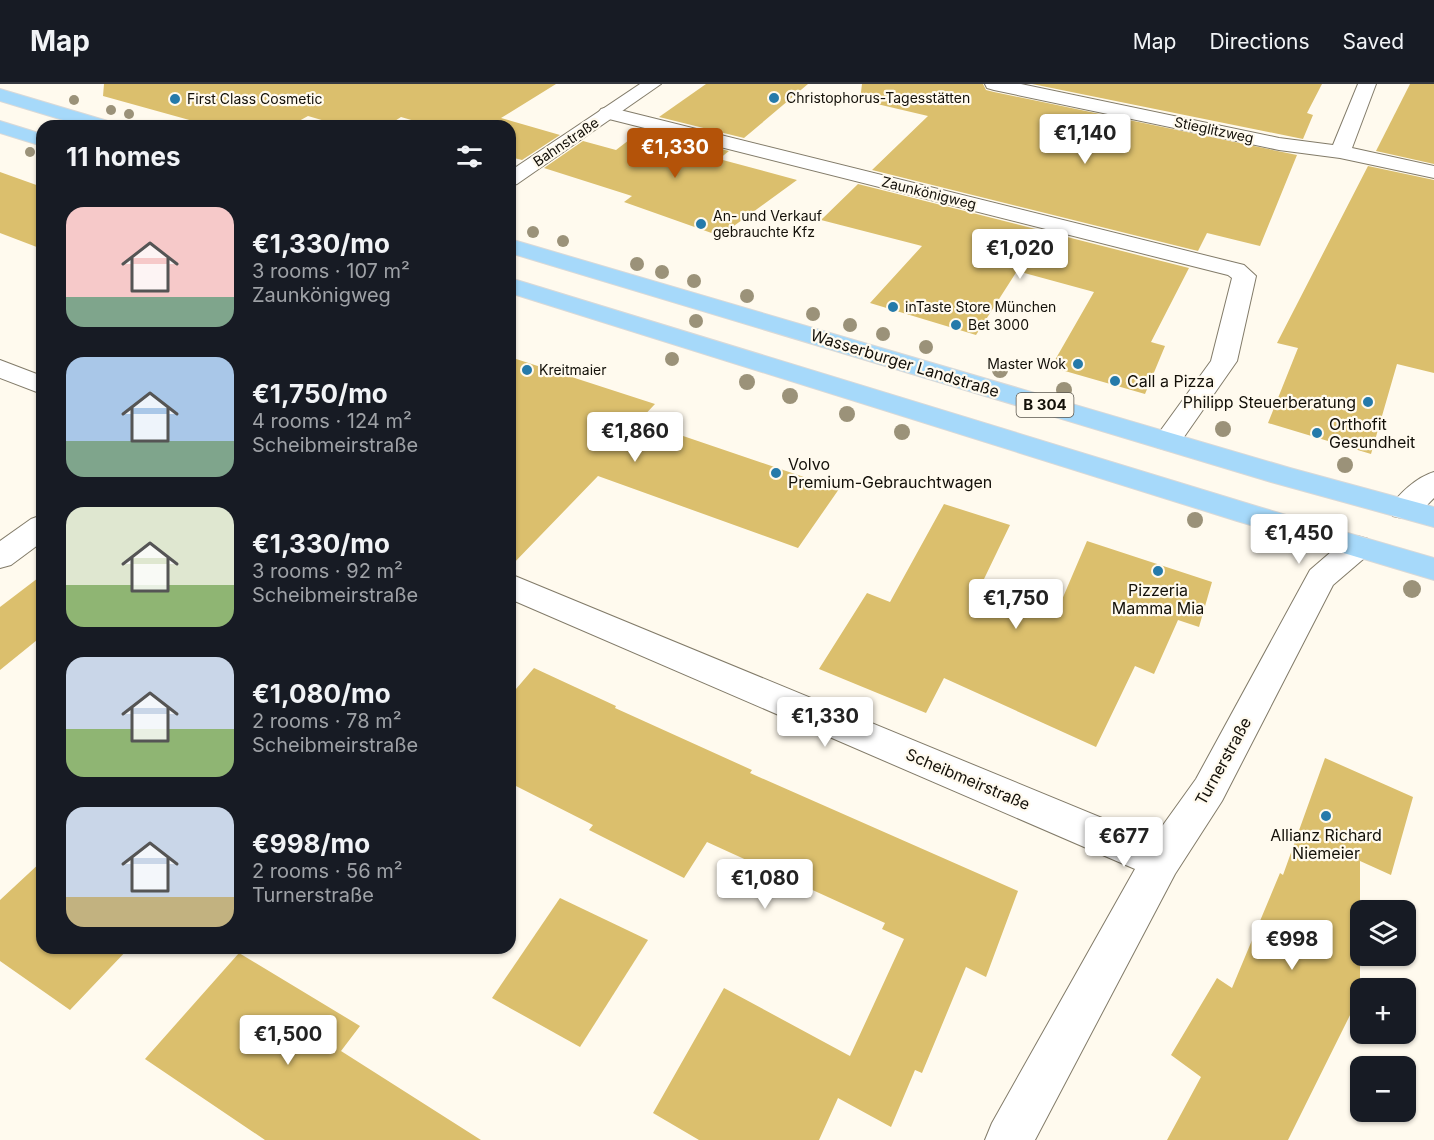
<!DOCTYPE html>
<meta charset="utf-8">
<style>
:root{--surface:#171b24;--page:#242831;--text:#f1f3f6;--muted:#9ea1a6;--line:#363941;--accent:#b45309}
body{margin:0;font-family:Inter,sans-serif;background:var(--page);color:var(--text);height:100vh;display:flex;flex-direction:column;font-size:22px;white-space:nowrap}
*{box-sizing:border-box;margin:0}
p{font-size:20px;color:var(--muted)}
.icon{flex:none;width:33px;height:33px;fill:none;stroke:currentColor;stroke-width:2;stroke-linecap:round;stroke-linejoin:round}
.map{position:relative;flex:1;overflow:hidden}
.drawer{position:absolute;left:36px;top:36px;width:480px;height:834px;display:flex;flex-direction:column;background:var(--surface);border-radius:18px;box-shadow:0 2px 4px #0004}
.drawer>*{flex:none}
.tools{position:absolute;left:1350px;top:816px;display:grid;gap:12px}
.tools a{display:grid;place-items:center;width:66px;height:66px;border-radius:12px;background:var(--surface);box-shadow:0 2px 4px #0004;font-size:30px}
.price{position:absolute;translate:-50% -51px;padding:0 14px;border-radius:6px;background:#fff;color:#222;font-size:20px;line-height:39px;filter:drop-shadow(0 2px 3px #0008)}
.price::after{content:'';position:absolute;left:50%;top:36px;width:18px;height:14px;margin-left:-9px;background:inherit;clip-path:polygon(0 0,100% 0,50% 100%)}
.price.current{background:var(--accent);color:#fff}
ul{padding:0;list-style:none}
li{display:flex;align-items:center;gap:18px;height:150px;padding:0 30px}
li span{display:grid;place-items:center;flex:none;width:168px;height:120px;border-radius:18px;color:#555}
li>.icon{margin-inline-start:auto}
span .icon{width:72px;height:72px;fill:#fffc;stroke-width:1}
li b{font-size:26px}
h2{display:flex;justify-content:space-between;align-items:center;height:72px;padding:0 30px;font-size:26px}
header{display:flex;align-items:center;gap:36px;box-sizing:border-box;height:84px;padding:0 30px;background:var(--surface);border-bottom:2px solid var(--line)}
header strong{font-size:28px}
nav{display:flex;gap:33px;margin-inline-start:auto;font-size:21px}
.map>svg:first-child{display:block}
.building{fill:#dbbf6d}
.lines{fill:none;stroke-linecap:round;stroke-linejoin:round}
.minor-casing{stroke:#827b69;stroke-width:2}
.tertiary-casing{stroke:#827b69;stroke-width:2}
.primary-casing{stroke:#d9d9d8;stroke-width:2}
.minor{fill:#fff;fill-rule:evenodd}
.tertiary{fill:#fff;fill-rule:evenodd}
.primary{fill:#a6d9fa;fill-rule:evenodd}
.tree{fill:#9b9279}
.poi-dot{fill:#257aaa;stroke:#fffaee;stroke-width:2}
.labels{text-anchor:middle;stroke-width:4.5;stroke-linejoin:round;paint-order:stroke}
.far-poi-label{font-size:14px;fill:#131009;stroke:#fffaee;text-anchor:start}
.far-street-label{font-size:14px;fill:#131009;stroke:#fffaee}
.shield{fill:#fffaee;stroke:#5a564e;stroke-width:1.5}
.shield-label{font-size:15px;font-weight:bold;fill:#131009}
.street-label{font-size:16px;fill:#131009;stroke:#fffaee}
.poi-label{font-size:16px;fill:#131009;stroke:#fffaee;text-anchor:start}
</style>
<header>
<strong>Map</strong>
<nav><a>Map</a><a>Directions</a><a>Saved</a></nav>
</header>
<div class="map">
<svg width="1434" height="1056" viewBox="0 0 1434 1056">
<rect width="100%" height="100%" fill="#fffaee"/>
<!-- building -->
<g class="building">
<polygon points="104,0 556,0 501,34 560,51 522,76 510,73 510,42 432,42 401,33 387,42 342,42 308,32 290,42 211,42 103,12"/>
<polygon points="706,0 808,0 744,54 659,33"/>
<polygon points="862,0 983,0 986,6 994,8 1297,71 1260,162 1207,149 1198,167 872,86 928,32 860,16"/>
<polygon points="1032,0 1322,0 1307,29 1313,31 1303,55"/>
<polygon points="1410,0 1434,0 1434,80 1376,67"/>
<polygon points="642,46 729,67 719,75 797,96 720,152 624,118 632,112 544,84 583,57 616,66"/>
<polygon points="1368,82 1434,96 1434,289 1397,280 1371,370 1268,339 1298,264 1277,259"/>
<polygon points="0,88 42,103 42,165 0,149"/>
<polygon points="858,100 1189,184 1151,258 1165,262 1145,310 1051,283 1094,208 1017,187 976,251 870,219 922,162 821,136"/>
<polygon points="510,273 655,320 639,337 839,405 798,464 598,392 510,483"/>
<polygon points="944,420 1010,441 984,495 1058,525 1087,457 1212,498 1199,543 1178,536 1154,590 1135,582 1096,663 944,594 926,629 819,585 867,509 890,518"/>
<polygon points="42,491 42,552 0,586 0,523"/>
<polygon points="534,584 616,622 615,624 752,686 750,689 1018,807 986,893 966,883 922,989 915,986 891,1043 838,1014 819,1056 699,1056 653,1029 724,904 850,972 904,855 882,845 885,839 707,758 684,794 589,746 593,741 510,699 510,612"/>
<polygon points="1325,674 1413,713 1391,791 1360,777 1360,911 1288,1056 1167,1056 1201,993 1171,971 1217,894 1232,904 1280,789 1283,791"/>
<polygon points="42,777 42,864 129,864 70,926 0,877 0,816"/>
<polygon points="560,814 648,856 580,963 492,914"/>
<polygon points="239,869 360,942 341,967 481,1056 265,1056 145,975"/>
</g>
<g class="lines">
<!-- minor casing -->
<g class="minor-casing">
<g id="minor">
<polygon points="985,0 1021,0 1279,54 1333,61 1358,0 1376,0 1352,64 1434,82 1434,94 1340,74 1279,66 994,6 987,4"/>
<polygon points="608,23 1244,181 1256,192 1237,277 1177,363 1167,366 1157,363 1153,357 1211,277 1232,194 1228,191 601,33 598,29 601,25"/>
<polygon points="0,276 42,292 42,310 0,294"/>
<path d="M1434 388V414C1420 428 1414 438 1393 432L1389 425C1398 410 1417 393 1434 388Z"/>
<polygon points="42,431 42,458 11,481 0,484 0,457 31,435"/>
<polygon points="1357,452 1368,455 1373,463 1368,471 1333,501 1222,717 1175,790 1035,1056 985,1056 992,1039 1135,785 510,515 510,490 1153,755 1196,695 1310,486 1346,455"/>
</g>
</g>
<!-- tertiary casing -->
<g class="tertiary-casing">
<polygon id="tertiary" points="640,0 661,0 517,100 510,102 510,87"/>
</g>
<!-- primary casing -->
<g class="primary-casing">
<g id="primary">
<polygon points="0,5 111,38 114,42 83,42 0,17"/>
<polygon points="0,37 42,50 42,62 0,49"/>
<polygon points="510,155 1290,384 1434,423 1434,443 1271,398 510,169"/>
<polygon points="510,194 1259,423 1434,474 1434,496 1237,437 510,209"/>
</g>
</g>
<!-- minor -->
<use href="#minor" class="minor"/>
<!-- tertiary -->
<use href="#tertiary" class="tertiary"/>
<!-- primary -->
<use href="#primary" class="primary"/>
</g>
<!-- trees -->
<g class="tree">
<circle cx="74" cy="16" r="5"/>
<circle cx="111" cy="26" r="5"/>
<circle cx="129" cy="30" r="5"/>
<circle cx="30" cy="68" r="5"/>
<circle cx="533" cy="148" r="6"/>
<circle cx="563" cy="157" r="6"/>
<circle cx="637" cy="180" r="7"/>
<circle cx="662" cy="188" r="7"/>
<circle cx="694" cy="197" r="7"/>
<circle cx="747" cy="212" r="7"/>
<circle cx="813" cy="230" r="7"/>
<circle cx="696" cy="237" r="7"/>
<circle cx="850" cy="241" r="7"/>
<circle cx="883" cy="250" r="7"/>
<circle cx="926" cy="263" r="7"/>
<circle cx="672" cy="275" r="7"/>
<circle cx="1000" cy="286" r="8"/>
<circle cx="747" cy="298" r="8"/>
<circle cx="1064" cy="306" r="8"/>
<circle cx="790" cy="312" r="8"/>
<circle cx="847" cy="330" r="8"/>
<circle cx="1223" cy="345" r="8"/>
<circle cx="902" cy="348" r="8"/>
<circle cx="1345" cy="381" r="8"/>
<circle cx="1195" cy="436" r="8"/>
<circle cx="1412" cy="505" r="9"/>
</g>
<!-- markers -->
<g class="poi-dot">
<circle cx="774" cy="14" r="6"/>
<circle cx="175" cy="15" r="6"/>
<circle cx="701" cy="140" r="6"/>
<circle cx="893" cy="223" r="6"/>
<circle cx="956" cy="241" r="6"/>
<circle cx="1078" cy="280" r="6"/>
<circle cx="527" cy="286" r="6"/>
<circle cx="1115" cy="297" r="6"/>
<circle cx="1368" cy="318" r="6"/>
<circle cx="1317" cy="349" r="6"/>
<circle cx="776" cy="389" r="6"/>
<circle cx="1158" cy="487" r="6"/>
<circle cx="1326" cy="732" r="6"/>
</g>
<g class="labels">
<!-- far-poi labels -->
<g class="far-poi-label">
<text x="786" y="19">Christophorus-Tagesstätten</text>
<text x="187" y="20">First Class Cosmetic</text>
<text x="713" y="137">An- und Verkauf<tspan x="713" dy="16">gebrauchte Kfz</tspan></text>
<text x="905" y="228">inTaste Store München</text>
<text x="968" y="246">Bet 3000</text>
<text x="1066" y="285" text-anchor="end">Master Wok</text>
<text x="539" y="291">Kreitmaier</text>
</g>
<!-- far-street labels -->
<g class="far-street-label">
<text transform="translate(1214 46) rotate(12)" y="5">Stieglitzweg</text>
<text transform="translate(566 58) rotate(-34)" y="5">Bahnstraße</text>
<text transform="translate(929 109) rotate(14)" y="5">Zaunkönigweg</text>
</g>
<!-- shield labels -->
<rect class="shield" x="1016.5" y="309" width="57" height="24" rx="4.5"/>
<g class="shield-label">
<text x="1045" y="326">B 304</text>
</g>
<!-- street labels -->
<g class="street-label">
<text transform="translate(905 279) rotate(17)" y="6">Wasserburger Landstraße</text>
<text transform="translate(1223 677) rotate(-61)" y="6">Turnerstraße</text>
<text transform="translate(968 695) rotate(23)" y="6">Scheibmeirstraße</text>
</g>
<!-- poi labels -->
<g class="poi-label">
<text x="1127" y="303">Call a Pizza</text>
<text x="1356" y="324" text-anchor="end">Philipp Steuerberatung</text>
<text x="1329" y="346">Orthofit<tspan x="1329" dy="18">Gesundheit</tspan></text>
<text x="788" y="386">Volvo<tspan x="788" dy="18">Premium-Gebrauchtwagen</tspan></text>
<text x="1158" y="512" text-anchor="middle">Pizzeria<tspan x="1158" dy="18">Mamma Mia</tspan></text>
<text x="1326" y="757" text-anchor="middle">Allianz Richard<tspan x="1326" dy="18">Niemeier</tspan></text>
</g>
</g>
</svg>
<div class="tools">
<a><svg class="icon" aria-label="layers" viewBox="0 0 24 24"><path d="M12 4l9 5-9 5-9-5zM3 14l9 5 9-5"/></svg></a>
<a>+</a>
<a>−</a>
</div>
<b class="price" style="left:1085px;top:81px">€1,140</b>
<b class="price current" style="left:675px;top:95px">€1,330</b>
<b class="price" style="left:1020px;top:196px">€1,020</b>
<b class="price" style="left:635px;top:379px">€1,860</b>
<b class="price" style="left:1299px;top:481px">€1,450</b>
<b class="price" style="left:1016px;top:546px">€1,750</b>
<b class="price" style="left:825px;top:664px">€1,330</b>
<b class="price" style="left:1124px;top:784px">€677</b>
<b class="price" style="left:765px;top:826px">€1,080</b>
<b class="price" style="left:1292px;top:887px">€998</b>
<b class="price" style="left:288px;top:982px">€1,500</b>
<section class="drawer">
<h2>11 homes<svg class="icon" aria-label="filters" viewBox="0 0 24 24"><path d="M4 7h16M4 17h16"/><circle cx="9" cy="7" r="2"/><circle cx="15" cy="17" r="2"/></svg></h2>
<ul>
<li><span style="background:linear-gradient(#f6c9c9 75%,#7fa58c 0)"><svg class="icon" aria-label="home" viewBox="0 0 24 24"><path d="M3 11l9-7 9 7M6 9v11h12V9"/></svg></span><div><b>€1,330/mo</b><p>3 rooms · 107 m²</p><p>Zaunkönigweg</p></div></li>
<li><span style="background:linear-gradient(#a9c7e8 70%,#7fa58c 0)"><svg class="icon" aria-label="home" viewBox="0 0 24 24"><path d="M3 11l9-7 9 7M6 9v11h12V9"/></svg></span><div><b>€1,750/mo</b><p>4 rooms · 124 m²</p><p>Scheibmeirstraße</p></div></li>
<li><span style="background:linear-gradient(#dfe7d0 65%,#8fb573 0)"><svg class="icon" aria-label="home" viewBox="0 0 24 24"><path d="M3 11l9-7 9 7M6 9v11h12V9"/></svg></span><div><b>€1,330/mo</b><p>3 rooms · 92 m²</p><p>Scheibmeirstraße</p></div></li>
<li><span style="background:linear-gradient(#c9d6e8 60%,#8fb573 0)"><svg class="icon" aria-label="home" viewBox="0 0 24 24"><path d="M3 11l9-7 9 7M6 9v11h12V9"/></svg></span><div><b>€1,080/mo</b><p>2 rooms · 78 m²</p><p>Scheibmeirstraße</p></div></li>
<li><span style="background:linear-gradient(#c9d6e8 75%,#c2b280 0)"><svg class="icon" aria-label="home" viewBox="0 0 24 24"><path d="M3 11l9-7 9 7M6 9v11h12V9"/></svg></span><div><b>€998/mo</b><p>2 rooms · 56 m²</p><p>Turnerstraße</p></div></li>
</ul>
</section>
</div>
